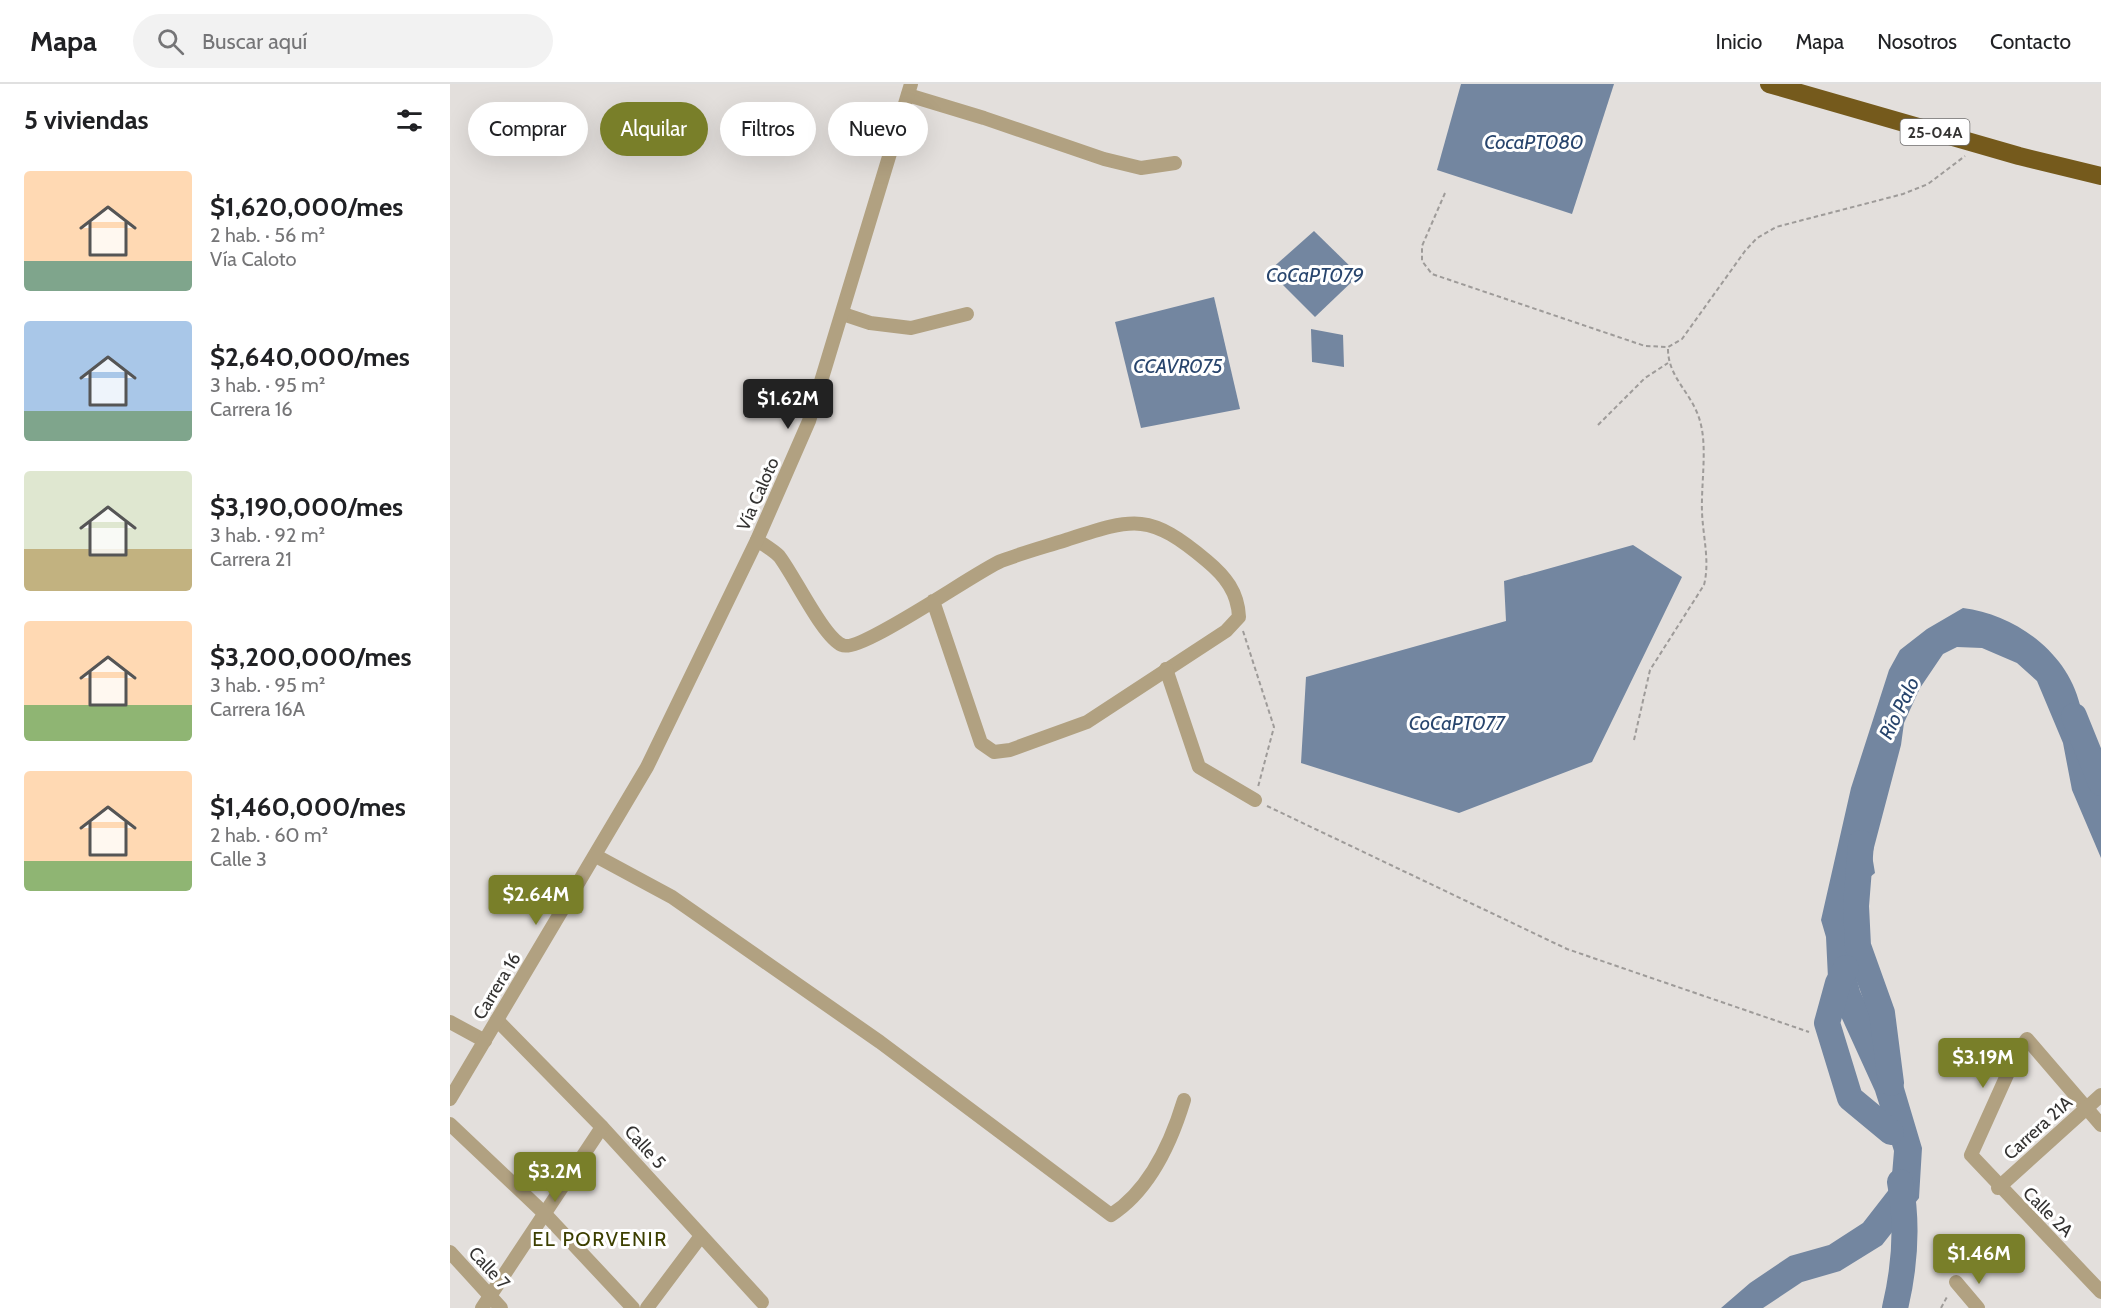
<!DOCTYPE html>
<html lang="es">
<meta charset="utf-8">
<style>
:root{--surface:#fff;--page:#f2f2f2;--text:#202124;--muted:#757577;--line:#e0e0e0;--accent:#797f29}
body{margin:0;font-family:Cabin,sans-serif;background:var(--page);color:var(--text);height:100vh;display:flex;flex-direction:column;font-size:22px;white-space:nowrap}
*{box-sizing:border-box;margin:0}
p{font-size:20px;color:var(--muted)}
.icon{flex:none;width:33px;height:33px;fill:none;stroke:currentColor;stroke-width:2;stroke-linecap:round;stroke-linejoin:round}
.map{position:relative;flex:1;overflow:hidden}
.details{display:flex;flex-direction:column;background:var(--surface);width:450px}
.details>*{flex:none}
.hud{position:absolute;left:18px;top:18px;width:570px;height:54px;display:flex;gap:12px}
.price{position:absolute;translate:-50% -51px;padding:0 14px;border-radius:6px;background:var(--accent);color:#fff;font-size:20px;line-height:39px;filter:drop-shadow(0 2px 3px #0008)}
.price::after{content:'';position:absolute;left:50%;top:36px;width:18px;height:14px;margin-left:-9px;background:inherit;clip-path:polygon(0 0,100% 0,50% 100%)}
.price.active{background:#222;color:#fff}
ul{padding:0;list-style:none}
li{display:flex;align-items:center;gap:18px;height:150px;padding:0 24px}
li span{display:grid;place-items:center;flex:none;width:168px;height:120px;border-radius:6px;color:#555}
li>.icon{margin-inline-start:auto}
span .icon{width:72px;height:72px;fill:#fffc;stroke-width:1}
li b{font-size:26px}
h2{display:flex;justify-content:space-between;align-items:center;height:72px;padding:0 24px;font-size:26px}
.tag{padding:0 21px;border-radius:27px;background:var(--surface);box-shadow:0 6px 24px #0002;font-size:21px;line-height:54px}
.tag.active{background:var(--accent);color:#fff}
header{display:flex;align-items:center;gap:36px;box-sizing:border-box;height:84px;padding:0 30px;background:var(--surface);border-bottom:2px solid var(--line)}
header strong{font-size:28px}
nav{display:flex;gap:33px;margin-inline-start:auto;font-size:21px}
.search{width:420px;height:54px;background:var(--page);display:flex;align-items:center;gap:15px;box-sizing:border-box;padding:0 21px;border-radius:33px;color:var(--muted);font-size:22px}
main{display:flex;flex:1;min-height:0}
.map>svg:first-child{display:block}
.water{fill:#7386a0}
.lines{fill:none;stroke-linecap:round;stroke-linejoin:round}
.river{stroke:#7386a0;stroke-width:26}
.path{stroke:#9e9b99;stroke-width:2;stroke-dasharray:4.5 3;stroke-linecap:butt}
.minor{stroke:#b1a181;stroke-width:14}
.highway{stroke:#755a1c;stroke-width:18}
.labels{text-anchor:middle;stroke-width:6;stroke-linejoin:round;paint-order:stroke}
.shield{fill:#fff;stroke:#717070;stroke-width:1.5}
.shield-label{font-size:16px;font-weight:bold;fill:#343332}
.street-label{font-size:18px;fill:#343332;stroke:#fff}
.water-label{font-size:20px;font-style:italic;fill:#28456d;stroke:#fff}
.neighbourhood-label{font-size:20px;letter-spacing:1.5px;fill:#3c3f00;stroke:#fff}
</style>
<header>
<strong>Mapa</strong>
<div class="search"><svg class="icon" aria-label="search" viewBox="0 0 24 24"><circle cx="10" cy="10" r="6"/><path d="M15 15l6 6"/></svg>Buscar aquí</div>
<nav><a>Inicio</a><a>Mapa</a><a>Nosotros</a><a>Contacto</a></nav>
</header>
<main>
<section class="details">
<h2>5 viviendas<svg class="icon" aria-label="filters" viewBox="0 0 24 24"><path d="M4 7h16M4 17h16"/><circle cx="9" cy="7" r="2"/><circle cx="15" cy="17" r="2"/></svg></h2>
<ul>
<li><span style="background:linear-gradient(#ffd9b3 75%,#7fa58c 0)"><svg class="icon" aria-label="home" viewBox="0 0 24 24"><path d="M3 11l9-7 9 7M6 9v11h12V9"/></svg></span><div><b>$1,620,000/mes</b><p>2 hab. · 56 m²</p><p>Vía Caloto</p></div></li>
<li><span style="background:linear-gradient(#a9c7e8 75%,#7fa58c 0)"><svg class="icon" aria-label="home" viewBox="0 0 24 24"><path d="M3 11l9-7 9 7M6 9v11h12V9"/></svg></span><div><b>$2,640,000/mes</b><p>3 hab. · 95 m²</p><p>Carrera 16</p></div></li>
<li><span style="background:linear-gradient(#dfe7d0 65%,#c2b280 0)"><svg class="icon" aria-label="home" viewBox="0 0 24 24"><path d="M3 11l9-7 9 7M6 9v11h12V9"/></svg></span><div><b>$3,190,000/mes</b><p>3 hab. · 92 m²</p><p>Carrera 21</p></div></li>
<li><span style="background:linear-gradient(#ffd9b3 70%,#8fb573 0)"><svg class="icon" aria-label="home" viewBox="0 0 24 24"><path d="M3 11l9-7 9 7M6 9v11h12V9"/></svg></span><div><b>$3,200,000/mes</b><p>3 hab. · 95 m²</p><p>Carrera 16A</p></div></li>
<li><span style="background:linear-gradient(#ffd9b3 75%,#8fb573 0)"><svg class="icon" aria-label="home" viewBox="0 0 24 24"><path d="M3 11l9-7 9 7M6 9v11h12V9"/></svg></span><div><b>$1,460,000/mes</b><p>2 hab. · 60 m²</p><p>Calle 3</p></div></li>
</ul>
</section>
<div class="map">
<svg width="1651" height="1224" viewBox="0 0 1651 1224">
<rect width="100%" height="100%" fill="#e3dfdc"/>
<!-- water -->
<g class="water">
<polygon points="1011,0 1164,0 1122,130 987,86"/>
<polygon points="864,147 909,191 865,233 819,187"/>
<polygon points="764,213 790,325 691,344 665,238"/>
<polygon points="861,245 893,251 894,283 862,278"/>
<polygon points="1183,461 1232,493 1142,678 1009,729 851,679 856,593 1056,537 1054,497"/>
<path d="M1513 524C1566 531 1617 568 1630 621 1634 639 1634 658 1639 676 1642 684 1650 692 1651 701 1651 724 1651 750 1651 774L1622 706 1613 659 1587 597 1567 579 1532 564 1507 563 1493 570 1470 604 1454 639 1451 661 1422 771 1425 789 1420 793 1410 784 1396 826 1399 866 1410 907 1452 997 1472 1064 1469 1114 1432 1161 1390 1187 1352 1198 1313 1224H1271L1300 1199 1340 1172 1379 1161 1413 1139 1441 1103 1444 1067 1425 1007 1384 917 1378 894 1376 853 1371 836 1401 704 1439 586 1450 566 1477 545Z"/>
</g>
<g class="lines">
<!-- river -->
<g class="river">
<polyline points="1624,632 1651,699"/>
<polyline points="1411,759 1406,822 1408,862 1432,929 1441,999"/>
<polyline points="1396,884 1388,899 1377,939 1400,1014 1441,1048"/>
<path d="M1445 1224C1455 1182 1458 1140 1450 1098"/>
</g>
<!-- path -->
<g class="path">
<polyline points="995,109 972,162 972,177 982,190 1195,262 1218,263 1232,255 1295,167 1307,154 1326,143 1453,110 1478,100 1515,72"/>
<polyline points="1148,341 1195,294 1218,279"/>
<polyline points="793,547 824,643 808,703"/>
<path d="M1184 656 1200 586 1254 501C1260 477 1253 453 1252 428 1251 402 1257 366 1251 341 1244 309 1217 295 1218 263"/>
<polyline points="817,722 1117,865 1359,948"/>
<polyline points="1491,1224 1498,1211"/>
</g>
<!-- minor -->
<g class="minor">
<polyline points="458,11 534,34 654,75 691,84 725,79"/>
<polyline points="393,230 420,239 461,244 517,230"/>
<path d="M307 456C314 461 323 466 329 472 344 491 373 553 392 561 410 570 525 488 551 477 572 469 594 463 616 456 684 434 699 428 757 477 775 492 788 508 789 533L776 547 637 638 560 666 544 668 531 659 483 517"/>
<polyline points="716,585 749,683 805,716"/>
<path d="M146 772 222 813 430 958 661 1131C700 1106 721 1059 734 1016"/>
<polyline points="47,936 152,1043 312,1218"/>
<polyline points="0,938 35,957"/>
<polyline points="0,1015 197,683 307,456 359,337 461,0"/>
<polyline points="0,1040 96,1131 183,1224"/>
<polyline points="1651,1041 1577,955 1566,971 1521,1071 1651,1208"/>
<polyline points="1548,1104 1651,1011"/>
<polyline points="0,1168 51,1224"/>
<polyline points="1506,1198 1528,1224"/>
<polyline points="32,1224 152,1043"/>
<polyline points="197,1224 251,1152"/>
</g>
<!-- highway -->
<polyline class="highway" points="1319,0 1569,72 1651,92"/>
</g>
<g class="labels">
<!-- shield labels -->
<rect class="shield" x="1450.5" y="35" width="69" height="26" rx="4.5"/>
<g class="shield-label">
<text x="1485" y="54">25-04A</text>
</g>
<!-- street labels -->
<g class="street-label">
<text transform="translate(308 410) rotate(-66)" y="6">Vía Caloto</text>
<text transform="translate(47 902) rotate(-59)" y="6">Carrera 16</text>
<text transform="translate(1588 1044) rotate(-42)" y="6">Carrera 21A</text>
<text transform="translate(195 1063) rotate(48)" y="6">Calle 5</text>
<text transform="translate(1598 1128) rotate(45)" y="6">Calle 2A</text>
<text transform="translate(39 1184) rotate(47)" y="6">Calle 7</text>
</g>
<!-- water labels -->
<g class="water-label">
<text x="1084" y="65">CocaPT080</text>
<text x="865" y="198">CoCaPT079</text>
<text x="728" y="289">CCAVR075</text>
<text transform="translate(1449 624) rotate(-64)" y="7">Río Palo</text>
<text x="1007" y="646">CoCaPT077</text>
</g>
<!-- neighbourhood labels -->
<g class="neighbourhood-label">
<text x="150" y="1162">EL PORVENIR</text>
</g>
</g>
</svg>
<b class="price active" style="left:338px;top:346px">$1.62M</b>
<b class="price" style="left:86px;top:842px">$2.64M</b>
<b class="price" style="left:1533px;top:1005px">$3.19M</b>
<b class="price" style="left:105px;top:1119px">$3.2M</b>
<b class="price" style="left:1529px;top:1201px">$1.46M</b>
<div class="hud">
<a class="tag">Comprar</a>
<a class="tag active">Alquilar</a>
<a class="tag">Filtros</a>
<a class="tag">Nuevo</a>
</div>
</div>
</main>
